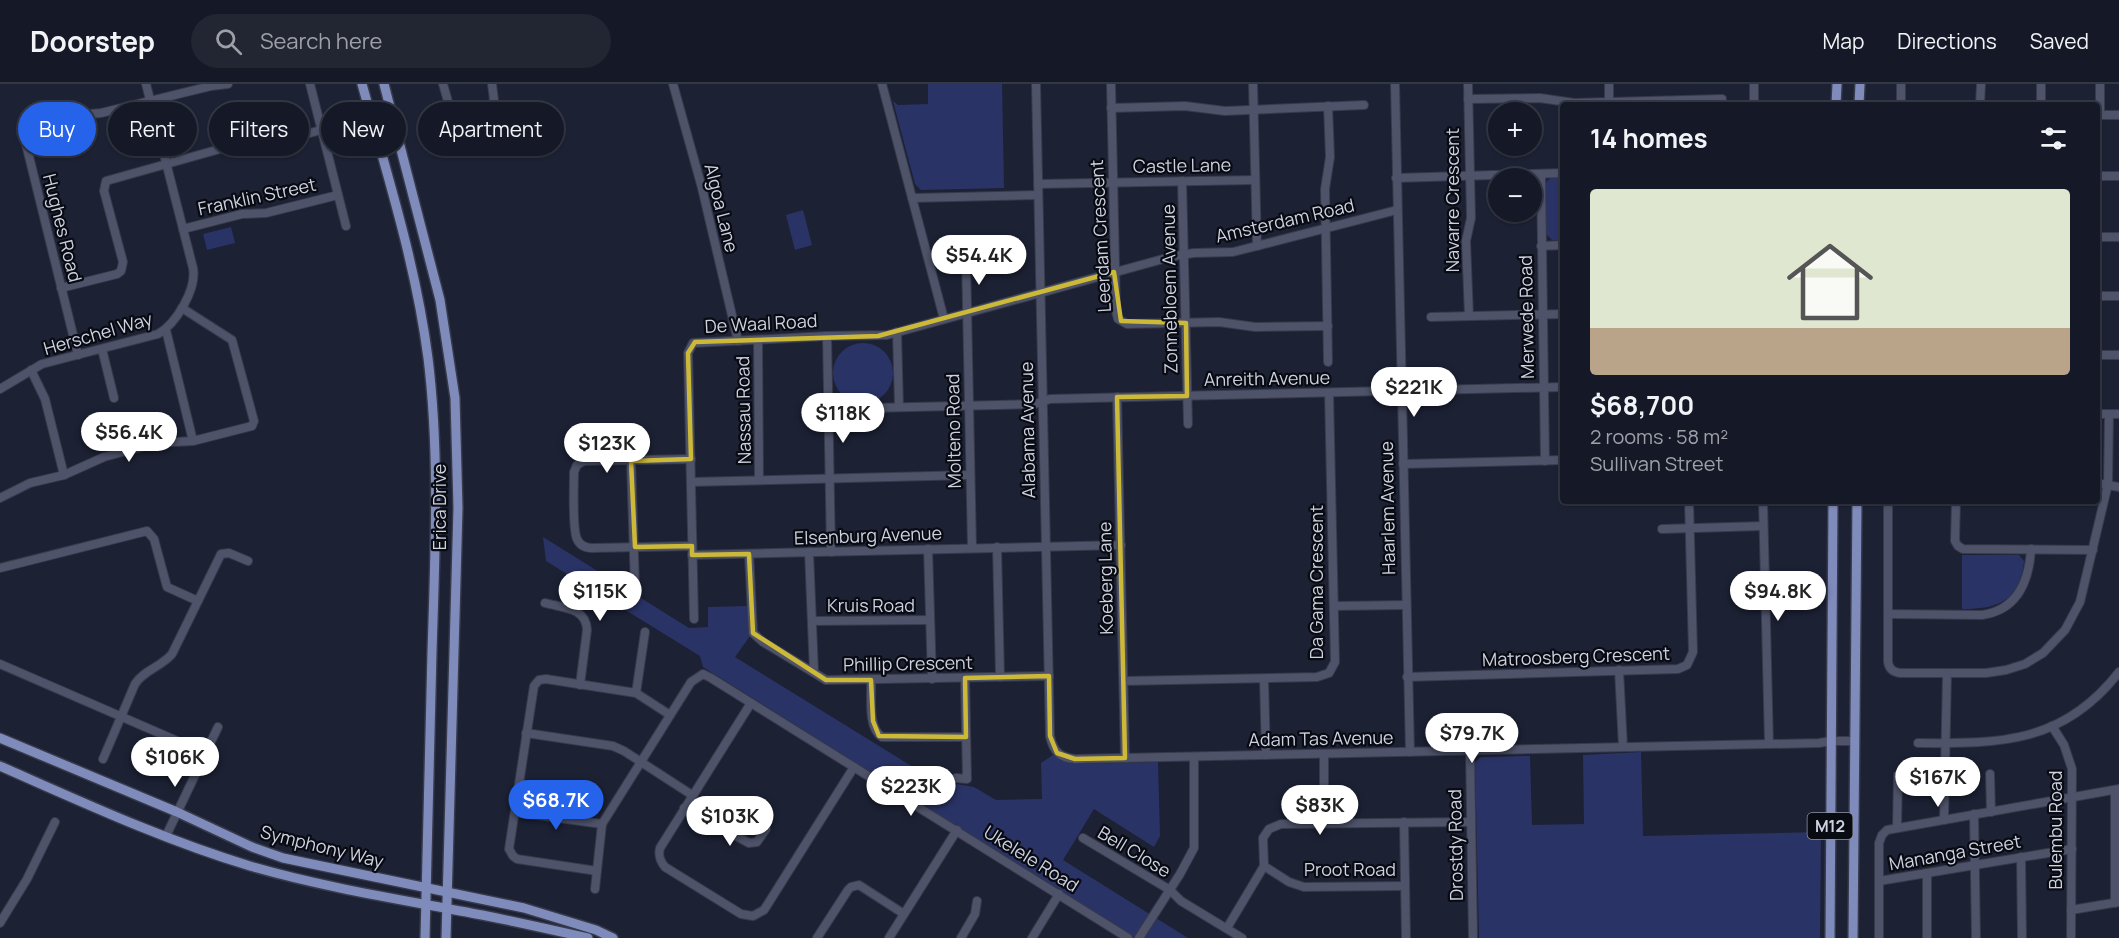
<!DOCTYPE html>
<meta charset="utf-8">
<style>
:root{--surface:#151927;--page:#222633;--text:#f1f3f6;--muted:#9da0a7;--line:#343844;--accent:#2563eb}
body{margin:0;font-family:Manrope,sans-serif;background:var(--page);color:var(--text);height:100vh;display:flex;flex-direction:column;font-size:22px;white-space:nowrap}
*{box-sizing:border-box;margin:0}
p{font-size:20px;color:var(--muted)}
.icon{flex:none;width:33px;height:33px;fill:none;stroke:currentColor;stroke-width:2;stroke-linecap:round;stroke-linejoin:round}
.map{position:relative;flex:1;overflow:hidden}
.panel{position:absolute;left:1560px;top:18px;width:540px;height:402px;display:flex;flex-direction:column;background:var(--surface);border-radius:6px;box-shadow:0 2px 4px #0004,0 0 0 2px var(--line)}
.panel>*{flex:none}
.banner{position:absolute;left:18px;top:18px;width:570px;height:54px;display:flex;gap:12px}
.fabs{position:absolute;left:1488px;top:18px;display:grid;gap:12px}
.fabs a{display:grid;place-items:center;width:54px;height:54px;border-radius:50%;background:var(--surface);box-shadow:0 2px 4px #0004,0 0 0 2px var(--line);font-size:30px}
.price{position:absolute;translate:-50% -51px;padding:0 14px;border-radius:21px;background:#fff;color:#222;font-size:20px;line-height:39px;filter:drop-shadow(0 2px 3px #0008)}
.price::after{content:'';position:absolute;left:50%;top:36px;width:18px;height:14px;margin-left:-9px;background:inherit;clip-path:polygon(0 0,100% 0,50% 100%)}
.price.current{background:var(--accent);color:#fff}
ul{padding:0;list-style:none}
li{display:grid;align-content:center;gap:12px;height:318px;padding:0 30px}
li span{display:grid;place-items:center;height:186px;border-radius:6px;color:#555}
li>.icon{margin-inline-start:auto}
span .icon{width:108px;height:108px;fill:#fffc;stroke-width:1}
li b{font-size:26px}
h2{display:flex;justify-content:space-between;align-items:center;height:72px;padding:0 30px;font-size:26px}
.tag{padding:0 21px;border-radius:27px;background:var(--surface);box-shadow:0 2px 4px #0004,0 0 0 2px var(--line);font-size:21px;line-height:54px}
.tag.current{background:var(--accent);color:#fff}
header{display:flex;align-items:center;gap:36px;box-sizing:border-box;height:84px;padding:0 30px;background:var(--surface);border-bottom:2px solid var(--line)}
header strong{font-size:28px}
nav{display:flex;gap:33px;margin-inline-start:auto;font-size:21px}
.search{width:420px;height:54px;background:var(--page);display:flex;align-items:center;gap:15px;box-sizing:border-box;padding:0 21px;border-radius:33px;color:var(--muted);font-size:22px}
.map>svg:first-child{display:block}
.green{fill:#2a3366}
.lines{fill:none;stroke-linecap:round;stroke-linejoin:round}
.minor-casing{stroke:#373a4a;stroke-width:10}
.major-casing{stroke:#373a4a;stroke-width:12}
.minor{stroke:#4e536a;stroke-width:8}
.major{stroke:#7f8bbb;stroke-width:9}
.marked{fill:none;stroke:#cdb938;stroke-width:4.5;stroke-linejoin:round}
.labels{text-anchor:middle;stroke-width:4.5;stroke-linejoin:round;paint-order:stroke}
.shield{fill:#090b13;stroke:#9396a2;stroke-width:1.5}
.shield-label{font-size:16px;font-weight:bold;fill:#ced1df}
.street-label{font-size:18px;fill:#ced1df;stroke:#090b13}
</style>
<header>
<strong>Doorstep</strong>
<div class="search"><svg class="icon" aria-label="search" viewBox="0 0 24 24"><circle cx="10" cy="10" r="6"/><path d="M15 15l6 6"/></svg>Search here</div>
<nav><a>Map</a><a>Directions</a><a>Saved</a></nav>
</header>
<div class="map">
<svg width="2119" height="854" viewBox="0 0 2119 854">
<rect width="100%" height="100%" fill="#1c2134"/>
<!-- green -->
<g class="green">
<polygon points="928,0 1002,0 1004,104 921,106 915,100 893,17 898,21 928,20"/>
<polygon points="1551,94 1563,94 1563,156 1552,156 1546,150 1544,102 1547,97"/>
<polygon points="803,126 812,161 795,166 786,131"/>
<polygon points="231,143 235,159 207,166 203,150"/>
<circle cx="863" cy="289" r="30"/>
<polygon points="543,453 689,544 708,543 708,523 748,522 750,552 735,573 952,707 957,700 974,703 996,716 1042,715 1041,679 1053,671 1072,680 1158,678 1160,752 1154,763 1094,725 1063,776 1188,854 1134,854 703,583 700,572 546,477"/>
<path d="M1962 471H2019L2024 477C2020 517 1998 525 1962 525Z"/>
<polygon points="1641,668 1643,752 1821,748 1820,854 1479,854 1475,678 1481,673 1530,672 1532,741 1584,740 1583,671"/>
</g>
<g class="lines">
<!-- minor casing -->
<g class="minor-casing">
<g id="minor">
<polyline points="310,0 346,142"/>
<polyline points="443,0 449,21 453,27 465,30 488,26 494,16 492,0"/>
<polyline points="673,0 702,104 738,257"/>
<polyline points="882,0 944,235"/>
<path d="M1036 0 1050 652C1053 667 1060 674 1075 675L1819 659 1831 657H1854"/>
<polyline points="1111,0 1116,227 1118,235 1127,240 1219,238 1255,243 1328,242"/>
<polyline points="1253,0 1257,162"/>
<polyline points="1395,0 1410,668"/>
<polyline points="1468,0 1471,134 1466,157 1469,232"/>
<polyline points="1609,0 1609,21"/>
<polyline points="1754,0 1754,21"/>
<polyline points="2041,0 2041,21"/>
<polyline points="1468,15 1540,14 1574,19 1722,15"/>
<polyline points="1901,21 1901,0"/>
<polyline points="1980,21 1981,0"/>
<polyline points="1328,22 1330,73 1325,105 1328,278"/>
<polyline points="1111,24 1185,22 1225,27 1364,21"/>
<polyline points="2097,31 2119,31"/>
<polyline points="2100,31 2100,0"/>
<polyline points="1541,90 1545,377"/>
<polyline points="2097,92 2119,92"/>
<polyline points="1396,94 1563,89"/>
<polyline points="1182,97 1188,340"/>
<polyline points="1038,100 1254,96"/>
<polyline points="912,114 1038,111"/>
<polyline points="183,145 242,130 266,129 338,111"/>
<polyline points="2097,153 2119,153"/>
<polyline points="1541,162 1563,161"/>
<polyline points="966,175 972,464"/>
<polyline points="61,204 117,190 121,187 123,178 104,107 106,97 227,63 274,59 321,46"/>
<polyline points="2097,212 2119,212"/>
<polyline points="1431,233 1563,230"/>
<polyline points="166,246 193,357"/>
<polyline points="897,248 899,323"/>
<polyline points="827,252 831,468"/>
<polyline points="758,256 759,396"/>
<polyline points="102,265 114,314"/>
<polyline points="78,271 24,52 24,45 28,42 68,32 101,29 211,2 228,0"/>
<polyline points="2097,271 2119,271"/>
<polyline points="31,286 45,315 64,391"/>
<path d="M0 305 42 280 158 250C176 240 197 205 193 184L146 0"/>
<polyline points="1117,313 1125,674"/>
<polyline points="829,325 1035,320 1050,315 1563,303"/>
<polyline points="2097,330 2119,330"/>
<path d="M691 375 584 377 577 381 574 388C574 403 572 444 577 455 580 462 586 464 593 464L692 462"/>
<polyline points="631,377 635,503"/>
<polyline points="1403,380 1563,376"/>
<polyline points="691,398 970,391"/>
<polyline points="2097,399 2119,403"/>
<polyline points="0,414 30,399 64,391 104,373 156,359 193,357 252,342 254,337 232,256 182,224"/>
<polyline points="1763,417 1769,660"/>
<path d="M1888 417V578C1889 585 1893 588 1900 589H1986L2006 586 2025 580 2043 569 2065 546 2080 518 2108 400 2109 330"/>
<polyline points="1956,417 1955,457 1958,462 1963,465 2093,466"/>
<polyline points="1662,445 1763,442"/>
<polyline points="997,463 1000,593"/>
<polyline points="928,465 932,595"/>
<polyline points="809,468 814,588"/>
<polyline points="749,470 753,549 763,558 826,596 1049,592"/>
<polyline points="692,471 1121,461"/>
<polyline points="0,484 147,447 154,455 167,503 198,517"/>
<path d="M545 519C563 524 586 523 587 546L580 601"/>
<polyline points="1334,522 1406,521"/>
<path d="M1888 530 1982 531C2017 526 2029 498 2031 465"/>
<polyline points="694,535 688,269 693,259 827,252 887,251 1174,172 1194,169 1233,168 1397,126"/>
<polyline points="812,537 930,536"/>
<polyline points="0,580 205,669"/>
<polyline points="1619,586 1623,663"/>
<polyline points="1407,593 1678,585 1687,581 1693,568 1689,417"/>
<polyline points="1264,595 1266,671"/>
<path d="M871 596C872 612 867 644 882 653H966"/>
<polyline points="1124,597 1317,593 1329,589 1335,578 1329,309"/>
<polyline points="636,609 645,548"/>
<path d="M751 619 660 764C658 772 660 777 665 783L741 830 753 832 764 826 854 683"/>
<polyline points="2052,642 2064,661 2072,685 2071,854"/>
<polyline points="526,649 613,662 624,667 692,711"/>
<path d="M1918 659C2001 660 2064 659 2119 588"/>
<polyline points="1470,667 1473,854"/>
<path d="M103 675 135 600C144 586 161 583 172 570L221 470 229 469 248 477"/>
<polyline points="1990,690 1991,728"/>
<polyline points="956,694 967,695 965,594"/>
<polyline points="2115,706 2115,819"/>
<polyline points="684,724 749,759 757,758 766,745"/>
<polyline points="515,728 602,740"/>
<polyline points="1974,730 1976,854"/>
<polyline points="1944,736 1947,589"/>
<polyline points="1404,738 1406,854"/>
<polyline points="1324,739 1324,670"/>
<polyline points="1897,744 1898,691"/>
<polyline points="166,752 218,643"/>
<polyline points="1083,754 1170,806 1181,817 1242,854"/>
<polyline points="2021,773 2022,854"/>
<polyline points="1264,782 1289,798 1304,803 1405,802"/>
<polyline points="597,787 517,775 513,772 509,765 534,602 539,596 546,595 636,609 670,631"/>
<polyline points="1927,789 1927,854"/>
<polyline points="1879,797 2072,765"/>
<polyline points="595,805 602,740 691,598 703,590 711,594 1128,854"/>
<polyline points="2071,826 2119,818"/>
<polyline points="0,839 27,795 55,738"/>
<polyline points="1227,844 1264,782 1263,754 1269,745 1281,740 1470,738"/>
<polyline points="817,854 848,806 851,803 859,801 904,830"/>
<polyline points="889,854 957,746"/>
<polyline points="961,854 975,830 977,817"/>
<polyline points="1032,854 1059,810"/>
<polyline points="1139,854 1180,790 1194,764 1194,673"/>
<polyline points="1879,854 1879,759 1882,751 1887,746 2119,705"/>
</g>
</g>
<!-- major casing -->
<g class="major-casing">
<g id="major">
<path d="M362 0C387 90 416 181 428 274 440 371 435 470 432 568 429 663 428 759 425 854"/>
<polyline points="384,0 440,216 455,314 458,424 446,854"/>
<polyline points="1836,21 1837,0"/>
<polyline points="1859,21 1860,0"/>
<polyline points="0,654 177,728 252,763 283,774 524,824 596,846 613,854"/>
<path d="M0 682C82 718 164 756 250 782 326 804 404 816 482 831 517 838 553 846 588 854"/>
<polyline points="1830,854 1833,417"/>
<polyline points="1853,854 1857,417"/>
</g>
</g>
<!-- minor -->
<use href="#minor" class="minor"/>
<!-- major -->
<use href="#major" class="major"/>
</g>
<!-- marked area -->
<path class="marked" d="M1114 188 1121 237 1186 239 1187 312 1117 313 1125 674 1075 675 1057 669 1050 652 1049 592 965 594 966 653 879 652 873 637 871 596H826L753 549 749 470 692 471V462L635 463 631 377 691 375 688 269 695 258 878 252Z"/>
<g class="labels">
<!-- shield labels -->
<rect class="shield" x="1807.5" y="729" width="45" height="26" rx="4.5"/>
<g class="shield-label">
<text x="1830" y="748">M12</text>
</g>
<!-- street labels -->
<g class="street-label">
<text transform="translate(1182 82) rotate(-1)" y="6">Castle Lane</text>
<text transform="translate(257 113) rotate(-12)" y="6">Franklin Street</text>
<text transform="translate(1453 116) rotate(-90)" y="6">Navarre Crescent</text>
<text transform="translate(721 124) rotate(76)" y="6">Algoa Lane</text>
<text transform="translate(1285 137) rotate(-13)" y="6">Amsterdam Road</text>
<text transform="translate(62 144) rotate(76)" y="6">Hughes Road</text>
<text transform="translate(1101 152) rotate(-93)" y="6">Leerdam Crescent</text>
<text transform="translate(1170 205) rotate(-91)" y="6">Zonnebloem Avenue</text>
<text transform="translate(1527 233) rotate(-91)" y="6">Merwede Road</text>
<text transform="translate(761 240) rotate(-3)" y="6">De Waal Road</text>
<text transform="translate(98 250) rotate(-16)" y="6">Herschel Way</text>
<text transform="translate(1267 295) rotate(-1)" y="6">Anreith Avenue</text>
<text transform="translate(744 326) rotate(-91)" y="6">Nassau Road</text>
<text transform="translate(1028 346) rotate(-91)" y="6">Alabama Avenue</text>
<text transform="translate(954 347) rotate(-91)" y="6">Molteno Road</text>
<text transform="translate(440 423) rotate(-90)" y="6">Erica Drive</text>
<text transform="translate(1388 424) rotate(-91)" y="6">Haarlem Avenue</text>
<text transform="translate(868 452) rotate(-2)" y="6">Elsenburg Avenue</text>
<text transform="translate(1106 494) rotate(-91)" y="6">Koeberg Lane</text>
<text transform="translate(1317 498) rotate(-90)" y="6">Da Gama Crescent</text>
<text x="871" y="528">Kruis Road</text>
<text transform="translate(1576 573) rotate(-2)" y="6">Matroosberg Crescent</text>
<text transform="translate(908 580) rotate(-1)" y="6">Phillip Crescent</text>
<text transform="translate(1321 655) rotate(-1)" y="6">Adam Tas Avenue</text>
<text transform="translate(2056 746) rotate(-90)" y="6">Bulembu Road</text>
<text transform="translate(1456 761) rotate(-91)" y="6">Drostdy Road</text>
<text transform="translate(322 763) rotate(14)" y="6">Symphony Way</text>
<text transform="translate(1134 768) rotate(31)" y="6">Bell Close</text>
<text transform="translate(1955 769) rotate(-10)" y="6">Mananga Street</text>
<text transform="translate(1031 775) rotate(32)" y="6">Ukelele Road</text>
<text x="1350" y="792">Proot Road</text>
</g>
</g>
</svg>
<div class="fabs">
<a>+</a>
<a>−</a>
</div>
<b class="price" style="left:979px;top:202px">$54.4K</b>
<b class="price" style="left:1414px;top:334px">$221K</b>
<b class="price" style="left:843px;top:360px">$118K</b>
<b class="price" style="left:129px;top:379px">$56.4K</b>
<b class="price" style="left:607px;top:390px">$123K</b>
<b class="price" style="left:600px;top:538px">$115K</b>
<b class="price" style="left:1778px;top:538px">$94.8K</b>
<b class="price" style="left:1472px;top:680px">$79.7K</b>
<b class="price" style="left:175px;top:704px">$106K</b>
<b class="price" style="left:1938px;top:724px">$167K</b>
<b class="price" style="left:911px;top:733px">$223K</b>
<b class="price current" style="left:556px;top:747px">$68.7K</b>
<b class="price" style="left:1320px;top:752px">$83K</b>
<b class="price" style="left:730px;top:763px">$103K</b>
<div class="banner">
<a class="tag current">Buy</a>
<a class="tag">Rent</a>
<a class="tag">Filters</a>
<a class="tag">New</a>
<a class="tag">Apartment</a>
</div>
<section class="panel">
<h2>14 homes<svg class="icon" aria-label="filters" viewBox="0 0 24 24"><path d="M4 7h16M4 17h16"/><circle cx="9" cy="7" r="2"/><circle cx="15" cy="17" r="2"/></svg></h2>
<ul>
<li><span style="background:linear-gradient(#dfe7d0 75%,#b9a48a 0)"><svg class="icon" aria-label="home" viewBox="0 0 24 24"><path d="M3 11l9-7 9 7M6 9v11h12V9"/></svg></span><div><b>$68,700</b><p>2 rooms · 58 m²</p><p>Sullivan Street</p></div></li>
</ul>
</section>
</div>
